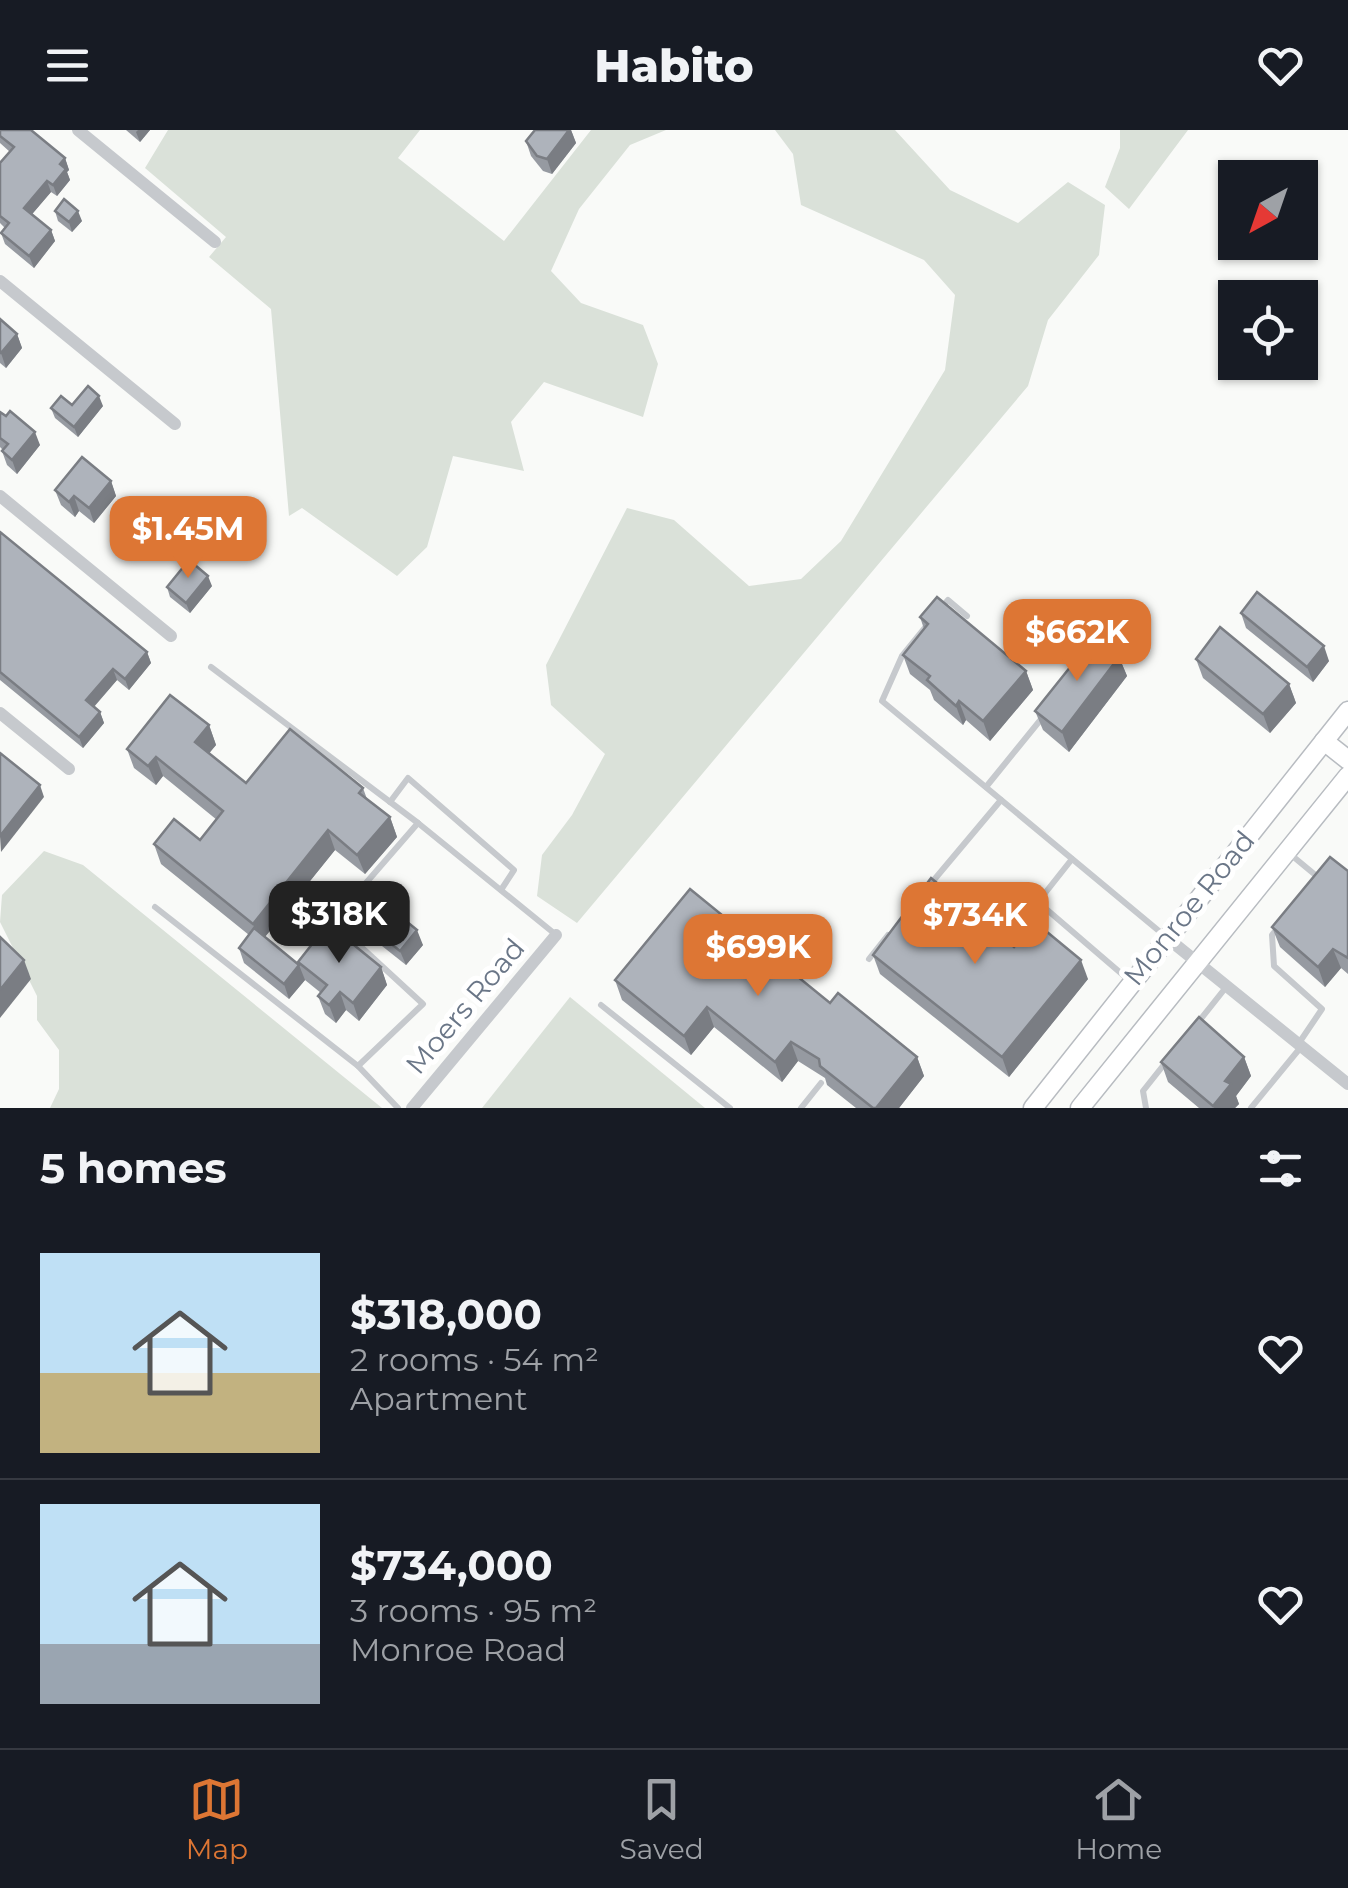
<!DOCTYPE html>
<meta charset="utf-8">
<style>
:root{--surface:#171b24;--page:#242831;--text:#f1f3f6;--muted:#9ea1a6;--line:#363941;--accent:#dd7634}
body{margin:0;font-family:Montserrat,sans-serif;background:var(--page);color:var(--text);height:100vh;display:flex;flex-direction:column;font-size:38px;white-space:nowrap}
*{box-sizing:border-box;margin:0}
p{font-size:32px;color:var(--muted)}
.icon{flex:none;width:55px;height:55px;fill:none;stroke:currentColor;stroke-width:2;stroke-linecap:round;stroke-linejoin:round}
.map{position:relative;height:978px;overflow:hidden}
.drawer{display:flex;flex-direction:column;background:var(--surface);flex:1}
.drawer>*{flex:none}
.needle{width:65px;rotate:220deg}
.fabs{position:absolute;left:1218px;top:30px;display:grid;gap:20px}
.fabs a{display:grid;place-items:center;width:100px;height:100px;border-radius:0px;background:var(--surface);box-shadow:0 2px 8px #0004;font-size:50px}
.price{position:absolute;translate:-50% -85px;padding:0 22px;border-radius:20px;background:var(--accent);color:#fff;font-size:32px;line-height:65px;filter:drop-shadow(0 2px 5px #0008)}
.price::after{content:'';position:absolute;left:50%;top:60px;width:30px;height:22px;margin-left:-15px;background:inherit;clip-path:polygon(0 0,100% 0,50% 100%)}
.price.current{background:#222;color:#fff}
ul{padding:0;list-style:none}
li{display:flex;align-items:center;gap:30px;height:250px;padding:0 40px}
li+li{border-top:2px solid var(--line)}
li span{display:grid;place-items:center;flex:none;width:280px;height:200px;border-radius:0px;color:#555}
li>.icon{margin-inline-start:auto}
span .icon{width:120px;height:120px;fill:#fffc;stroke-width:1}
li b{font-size:42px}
h2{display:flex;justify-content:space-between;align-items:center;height:120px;padding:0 40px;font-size:42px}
header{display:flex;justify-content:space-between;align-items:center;height:130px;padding:0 40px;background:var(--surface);font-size:45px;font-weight:800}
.dock{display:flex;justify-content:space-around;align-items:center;height:140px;border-top:2px solid var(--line);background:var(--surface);font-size:28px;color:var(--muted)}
.dock a{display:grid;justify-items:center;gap:5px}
.dock .current{color:var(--accent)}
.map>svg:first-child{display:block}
.green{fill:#dae1d9}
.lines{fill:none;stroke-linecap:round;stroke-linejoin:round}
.secondary-casing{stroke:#b8bcc1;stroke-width:21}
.lane{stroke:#c6c9cd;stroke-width:6}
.street{stroke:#c6c9cd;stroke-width:12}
.secondary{stroke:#fff;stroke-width:18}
.wall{fill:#969aa1}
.shaded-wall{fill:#7a7d83}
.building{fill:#aeb3bb;stroke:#7a7d83;stroke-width:2.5}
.labels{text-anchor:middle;stroke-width:10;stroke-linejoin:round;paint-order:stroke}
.street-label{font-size:28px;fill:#6a7687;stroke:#fff}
</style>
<header><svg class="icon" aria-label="menu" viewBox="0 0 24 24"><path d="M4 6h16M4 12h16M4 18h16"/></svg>Habito<svg class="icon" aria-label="heart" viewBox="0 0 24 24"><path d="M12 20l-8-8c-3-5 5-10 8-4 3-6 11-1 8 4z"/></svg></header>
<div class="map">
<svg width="1348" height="978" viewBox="0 0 1348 978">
<rect width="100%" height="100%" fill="#f9faf8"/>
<!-- green -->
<g class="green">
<polygon points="168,0 420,0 398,28 504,111 591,0 666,0 630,15 579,79 551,141 581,173 643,195 658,234 643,287 544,252 511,292 524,341 453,326 427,417 397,446 302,378 289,386 271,179 209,127 226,107 145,38"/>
<polygon points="775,0 895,0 950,60 1018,93 1068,52 1105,75 1099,125 1048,190 1028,256 577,793 537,766 542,725 572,685 605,624 551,575 546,535 627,378 674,390 749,456 801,449 841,411 945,240 955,165 924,130 801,75 793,24"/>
<polygon points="1120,0 1188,0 1129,79 1105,57 1120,18"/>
<polygon points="44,721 83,735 382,978 50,978 59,959 59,920 37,890 37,866 0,792 2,765"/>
<polygon points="570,867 705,978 482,978"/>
</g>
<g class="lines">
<!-- secondary casing -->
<g class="secondary-casing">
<g id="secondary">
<polyline points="1324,611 1348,630"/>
<polyline points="1033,978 1348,581"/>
<polyline points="1080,978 1348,646"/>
</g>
</g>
<!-- lane -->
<g class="lane">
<polyline points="942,477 948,470 967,486"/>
<polyline points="928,494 902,526 882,571 1165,806"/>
<polyline points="211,537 418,693 555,804"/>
<polyline points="986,657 1042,588"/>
<polyline points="390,672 408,648 514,740 501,760"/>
<polyline points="1290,724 1319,748"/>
<polyline points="1072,729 1038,772 1130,851"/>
<polyline points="928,757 1001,670"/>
<polyline points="155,777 358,936 398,978"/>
<polyline points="1279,796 1272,805 1274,836 1322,879 1299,913"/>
<polyline points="869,829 888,805"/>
<polyline points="601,875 730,978"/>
<polyline points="1196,895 1227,856"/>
<polyline points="358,936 423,874 333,791 418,693"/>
<polyline points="801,978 821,953"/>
<polyline points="1146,978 1143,961 1166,932"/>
<polyline points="1251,978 1301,917"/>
</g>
<!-- street -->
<g class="street">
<polyline points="78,0 215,112"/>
<polyline points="0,151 175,294"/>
<polyline points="0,366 171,506"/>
<polyline points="0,583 69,639"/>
<polyline points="1166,807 1348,954"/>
<polyline points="412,978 556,805"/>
</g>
<!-- secondary -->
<use href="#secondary" class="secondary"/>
</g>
<!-- wall -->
<g class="wall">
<polygon points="0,0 65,28 69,40 67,42 70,50 57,66 51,62 32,84 51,100 55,111 34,138 5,114 1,103 5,98 0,93 0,33 10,22 0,13"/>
<polygon points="126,0 150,0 140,12"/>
<polygon points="535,0 571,0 576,13 552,44 543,41 531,26 526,11"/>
<polygon points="55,81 82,91 72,102 58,91"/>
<polygon points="0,189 17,204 22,218 6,238 0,233"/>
<polygon points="72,275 103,276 78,307 55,288 51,278"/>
<polygon points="0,282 40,315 17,344 7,335 2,321 3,320 0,317"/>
<polygon points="111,351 116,366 94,393 79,381 75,387 61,375 55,360"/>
<polygon points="0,402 147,522 151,533 129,560 117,550 94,577 100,582 104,593 83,618 0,550"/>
<polygon points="212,456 190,483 170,467 167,457"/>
<polygon points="1241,483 1329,531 1313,552 1246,498"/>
<polygon points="920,487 1026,541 1033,560 990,611 966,590 963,595 934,570 930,560 910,544 903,525 924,499"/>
<polygon points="1119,527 1127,546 1069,622 1043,600 1035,581"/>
<polygon points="1196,529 1289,554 1296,573 1270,603 1203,548"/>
<polygon points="209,595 216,615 209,623 246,653 363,658 367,669 390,687 397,707 365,744 335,720 265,807 299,835 298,832 381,837 387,855 359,891 346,880 336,893 325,884 318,866 321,863 305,850 289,869 244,833 239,818 249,805 161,734 154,714 200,710 217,690 163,646 156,655 134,638 127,619"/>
<polygon points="1348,741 1348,844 1341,838 1325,857 1280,817 1272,797"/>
<polygon points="347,778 423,815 406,835 353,793"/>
<polygon points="1014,817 1088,849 1009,947 880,844 873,825"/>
<polygon points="615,850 830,873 917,927 924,946 899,978 856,978 827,955 825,948 798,931 782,952 714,897 691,925 622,870"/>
<polygon points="1244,927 1251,946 1236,966 1239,974 1235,978 1199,978 1168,952 1161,932"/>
</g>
<!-- shaded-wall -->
<g class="shaded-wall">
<polygon points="138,0 150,0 140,12 136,2"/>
<polygon points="569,0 571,0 576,13 552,44 547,29"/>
<polygon points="65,28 69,40 67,42 70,50 57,66 53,55 60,34"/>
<polygon points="47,51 51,62 28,89 24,78"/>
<polygon points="78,81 82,91 72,102 69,92"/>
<polygon points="51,100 55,111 34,138 29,126"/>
<polygon points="17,204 22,218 6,238 1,223"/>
<polygon points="99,266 103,276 78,307 74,297"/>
<polygon points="35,302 40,315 17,344 12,330"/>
<polygon points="111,351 116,366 94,393 89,378"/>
<polygon points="74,366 79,381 75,387 69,372"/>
<polygon points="208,446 212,456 190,483 186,473"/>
<polygon points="1324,516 1329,531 1313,552 1307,537"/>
<polygon points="147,522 151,533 129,560 125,549"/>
<polygon points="1119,527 1127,546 1069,622 1062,602"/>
<polygon points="113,539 117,550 90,581 86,570"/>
<polygon points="1026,541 1033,560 990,611 983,591"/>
<polygon points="1289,554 1296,573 1270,603 1263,584"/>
<polygon points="959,571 966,590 963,595 956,576"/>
<polygon points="100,582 104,593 83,618 79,607"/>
<polygon points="209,595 216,615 202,632 195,612"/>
<polygon points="156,627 163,646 156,655 148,636"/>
<polygon points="40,655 44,667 1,722 0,706"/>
<polygon points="390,687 397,707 365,744 357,725"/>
<polygon points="328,700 335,720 260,813 253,794"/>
<polygon points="417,800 423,815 406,835 400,821"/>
<polygon points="1333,819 1341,838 1325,857 1318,837"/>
<polygon points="24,830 31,849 0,888 0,860"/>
<polygon points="1081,830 1088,849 1009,947 1002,927"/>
<polygon points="299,835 305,850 289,869 284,854"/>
<polygon points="381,837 387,855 359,891 353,873"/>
<polygon points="340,862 346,880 336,893 329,875"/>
<polygon points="707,877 714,897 691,925 684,906"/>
<polygon points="791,912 798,931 782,952 775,932"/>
<polygon points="917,927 924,946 899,978 876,978"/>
<polygon points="1244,927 1251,946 1236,966 1239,974 1235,978 1214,978 1213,976 1225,951"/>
</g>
<!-- building -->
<g class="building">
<polygon points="0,0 31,0 65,28 60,34 66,39 53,55 47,51 24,78 51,100 29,126 1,103 9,93 0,86 0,33 14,17 0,6"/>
<polygon points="535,0 569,0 547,29 537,26 526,11"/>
<polygon points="64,69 78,81 69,92 55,81"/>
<polygon points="0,189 17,204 1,223 0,223"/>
<polygon points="88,256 99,266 74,297 51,278 61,266 72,275"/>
<polygon points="10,281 35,302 12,330 2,321 8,314 0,308 0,282 6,286"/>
<polygon points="82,327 111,351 89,378 74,366 69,372 55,360"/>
<polygon points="0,402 147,522 125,549 113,539 86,570 100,582 79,607 0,542"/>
<polygon points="189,430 208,446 186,473 167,457"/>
<polygon points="1257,462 1324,516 1307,537 1241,483"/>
<polygon points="937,467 1026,541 983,591 959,571 956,576 927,550 930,546 903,525 928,494 920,487"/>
<polygon points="1220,497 1289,554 1263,584 1196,529"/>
<polygon points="1095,506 1119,527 1062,602 1035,581"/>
<polygon points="170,565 209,595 195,612 246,653 290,599 363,658 359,663 390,687 357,725 328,700 253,794 154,714 174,689 200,710 223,681 156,627 148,636 127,619"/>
<polygon points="0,623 40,655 0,706"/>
<polygon points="1330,727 1348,741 1348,828 1333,819 1318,837 1272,797"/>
<polygon points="931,748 1014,817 1035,792 1081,830 1002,927 873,825"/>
<polygon points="364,757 417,800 400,821 347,778"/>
<polygon points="690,759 830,873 838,863 917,927 876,978 873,978 820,936 819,929 791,912 775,932 707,877 684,906 615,850"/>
<polygon points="328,794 381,837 353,873 340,862 329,875 318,866 327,855 298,832"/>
<polygon points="254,798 299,835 284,854 239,818"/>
<polygon points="0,807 24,830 0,860"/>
<polygon points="1199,887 1244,927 1225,951 1231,954 1213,976 1161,932"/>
</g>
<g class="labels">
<!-- street labels -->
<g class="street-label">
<text transform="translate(1189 778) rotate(-51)" y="10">Monroe Road</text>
<text transform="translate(465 876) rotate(-50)" y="10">Moers Road</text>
</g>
</g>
</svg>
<div class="fabs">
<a><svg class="needle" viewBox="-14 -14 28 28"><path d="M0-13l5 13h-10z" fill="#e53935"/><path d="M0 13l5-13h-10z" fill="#9ea1a6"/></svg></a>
<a><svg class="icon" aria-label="locate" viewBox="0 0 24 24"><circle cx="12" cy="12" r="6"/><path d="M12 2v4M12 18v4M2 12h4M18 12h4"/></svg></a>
</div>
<b class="price" style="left:188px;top:451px">$1.45M</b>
<b class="price" style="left:1077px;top:554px">$662K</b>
<b class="price current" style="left:339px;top:836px">$318K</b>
<b class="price" style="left:975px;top:837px">$734K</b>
<b class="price" style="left:758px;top:869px">$699K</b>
</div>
<section class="drawer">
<h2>5 homes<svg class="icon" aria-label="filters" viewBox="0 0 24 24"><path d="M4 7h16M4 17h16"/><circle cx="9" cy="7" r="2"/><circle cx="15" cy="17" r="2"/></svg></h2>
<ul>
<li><span style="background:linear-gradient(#bfe0f5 60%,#c2b280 0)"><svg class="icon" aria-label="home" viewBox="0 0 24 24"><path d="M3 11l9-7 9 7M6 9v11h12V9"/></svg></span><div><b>$318,000</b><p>2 rooms · 54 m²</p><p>Apartment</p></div><svg class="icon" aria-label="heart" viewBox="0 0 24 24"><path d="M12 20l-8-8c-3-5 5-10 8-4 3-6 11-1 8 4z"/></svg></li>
<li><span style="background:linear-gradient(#bfe0f5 70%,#9aa5b1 0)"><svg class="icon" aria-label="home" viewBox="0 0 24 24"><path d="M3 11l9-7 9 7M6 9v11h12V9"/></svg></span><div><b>$734,000</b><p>3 rooms · 95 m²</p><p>Monroe Road</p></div><svg class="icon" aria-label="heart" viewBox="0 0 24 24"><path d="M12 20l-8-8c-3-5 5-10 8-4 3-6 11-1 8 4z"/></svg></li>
</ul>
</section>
<nav class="dock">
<a class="current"><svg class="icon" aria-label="map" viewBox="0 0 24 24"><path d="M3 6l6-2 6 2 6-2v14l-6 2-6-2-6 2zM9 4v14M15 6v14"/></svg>Map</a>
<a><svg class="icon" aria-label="saved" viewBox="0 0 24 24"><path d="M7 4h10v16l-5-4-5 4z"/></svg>Saved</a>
<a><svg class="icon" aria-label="home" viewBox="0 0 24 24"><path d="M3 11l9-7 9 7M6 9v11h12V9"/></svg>Home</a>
</nav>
